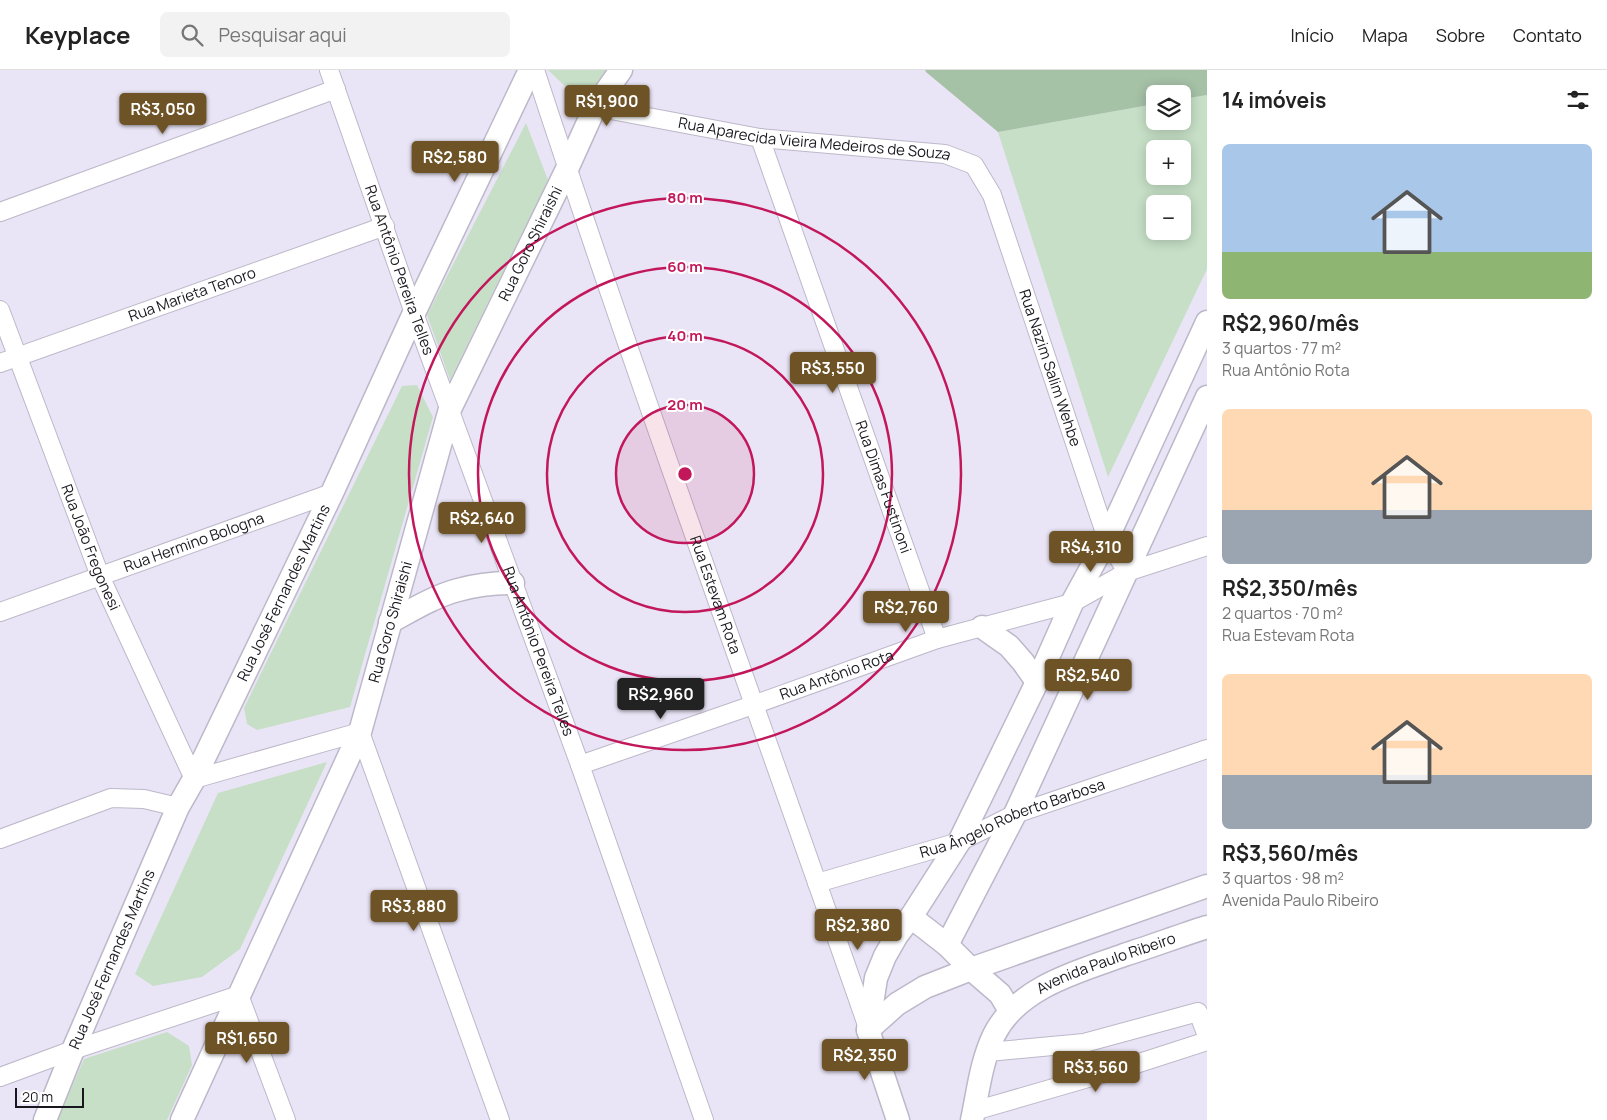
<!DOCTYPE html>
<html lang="pt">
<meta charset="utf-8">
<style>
:root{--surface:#fff;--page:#f2f2f2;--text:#222;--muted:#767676;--line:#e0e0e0;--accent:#6d5325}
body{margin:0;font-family:Manrope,sans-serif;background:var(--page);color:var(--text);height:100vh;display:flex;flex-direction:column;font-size:19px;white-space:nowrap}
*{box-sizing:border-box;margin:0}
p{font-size:16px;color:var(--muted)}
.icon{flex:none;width:28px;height:28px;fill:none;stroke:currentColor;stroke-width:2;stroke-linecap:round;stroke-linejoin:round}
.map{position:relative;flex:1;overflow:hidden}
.sheet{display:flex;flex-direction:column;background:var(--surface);width:400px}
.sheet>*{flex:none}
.buttons{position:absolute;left:1146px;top:15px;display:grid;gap:10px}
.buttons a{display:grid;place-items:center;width:45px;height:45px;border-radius:8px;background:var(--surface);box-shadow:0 2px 12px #0003;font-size:25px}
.scale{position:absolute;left:15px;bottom:12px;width:69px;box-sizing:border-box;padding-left:5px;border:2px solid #19171d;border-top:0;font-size:14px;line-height:18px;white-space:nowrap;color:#19171d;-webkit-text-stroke:4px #fff;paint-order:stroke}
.price{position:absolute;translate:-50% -42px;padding:0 11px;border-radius:5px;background:var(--accent);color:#fff;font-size:16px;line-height:32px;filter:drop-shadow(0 1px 2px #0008)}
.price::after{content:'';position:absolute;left:50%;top:30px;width:15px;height:11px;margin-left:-8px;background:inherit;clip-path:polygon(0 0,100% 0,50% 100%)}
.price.on{background:#222;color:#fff}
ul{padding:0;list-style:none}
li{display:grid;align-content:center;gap:10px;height:265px;padding:0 15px}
li span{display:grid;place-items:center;height:155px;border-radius:8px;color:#555}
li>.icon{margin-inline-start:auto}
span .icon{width:90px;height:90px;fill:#fffc;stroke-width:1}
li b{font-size:21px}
h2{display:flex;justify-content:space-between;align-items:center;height:60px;padding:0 15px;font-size:21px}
header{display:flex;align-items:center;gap:30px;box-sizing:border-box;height:70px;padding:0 25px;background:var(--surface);border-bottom:1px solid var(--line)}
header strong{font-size:24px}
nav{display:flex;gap:28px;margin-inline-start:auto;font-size:18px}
.search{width:350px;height:45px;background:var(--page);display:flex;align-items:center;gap:12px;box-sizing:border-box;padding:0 18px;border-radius:8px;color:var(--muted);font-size:19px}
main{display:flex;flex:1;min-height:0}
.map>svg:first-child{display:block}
.green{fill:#c6dfc6;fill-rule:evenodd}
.forest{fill:#a5c1a6}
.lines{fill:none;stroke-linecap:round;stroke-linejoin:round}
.minor-casing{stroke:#bdb8c9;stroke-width:20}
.tertiary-casing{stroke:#bdb8c9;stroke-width:25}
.minor{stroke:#fff;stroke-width:18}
.tertiary{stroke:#fff;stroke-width:22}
.ring{fill:none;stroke:#c2185b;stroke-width:2.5}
.labels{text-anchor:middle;stroke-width:4;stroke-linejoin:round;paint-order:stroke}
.street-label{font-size:15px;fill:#19171d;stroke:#fff}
.centre{fill:#c2185b;stroke:#fff;stroke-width:2.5}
.ring-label{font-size:15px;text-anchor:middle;font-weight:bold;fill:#c2185b;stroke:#fff;stroke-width:4;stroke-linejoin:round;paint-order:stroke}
</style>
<header>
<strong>Keyplace</strong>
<div class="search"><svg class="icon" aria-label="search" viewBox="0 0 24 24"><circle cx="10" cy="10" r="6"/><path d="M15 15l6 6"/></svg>Pesquisar aqui</div>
<nav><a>Início</a><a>Mapa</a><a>Sobre</a><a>Contato</a></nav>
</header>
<main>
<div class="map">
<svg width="1207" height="1050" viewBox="0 0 1207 1050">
<rect width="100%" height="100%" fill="#eae5f6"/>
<!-- green -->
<g class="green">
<polygon points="548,0 606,0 592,22 568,19"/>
<path d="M1207 25V199L1108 407 998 62 1155 34V51H1182L1183 29ZM1155 79H1182V106H1155ZM1155 134H1182V161H1155Z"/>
<polygon points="526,53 548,110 450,310 427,245"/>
<polygon points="417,315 433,347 350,637 257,660 247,654 244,638 402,316"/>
<polygon points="327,692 240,879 202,907 153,916 135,904 218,723"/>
<polygon points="167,962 189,976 192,995 167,1050 57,1050 84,989"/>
</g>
<!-- forest -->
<polygon class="forest" points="925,0 1207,0 1207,25 1183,29 1182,24 1155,24 1155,34 998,62 926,2"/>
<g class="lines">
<!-- minor casing -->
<g class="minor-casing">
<g id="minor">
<path id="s1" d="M329 0 414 243 580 695 704 1050"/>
<path id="s2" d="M535 0C640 321 757 639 868 958"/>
<path id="s3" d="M595 37 760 68 945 84 974 95 992 125 1107 469 1127 502"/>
<path id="s4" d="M760 68 937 569"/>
<polyline points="0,142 336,19"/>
<path id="s5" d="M0 240 100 506 194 709 360 662 500 1050"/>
<path id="s6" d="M0 293 385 156"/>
<path id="s7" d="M0 542 332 423"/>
<path id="s8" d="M580 695 753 635 937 569 1072 533 1127 502 1207 476"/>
<polyline points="0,769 111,728 144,729 178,737"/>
<path id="s9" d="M817 813 959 772 1015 744 1207 679"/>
<polyline points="988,982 1084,973 1198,942 1207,966"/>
<polyline points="0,1007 73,980 239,925 286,1050"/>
<polyline points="974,1041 1133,995 1207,971"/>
</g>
</g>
<!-- tertiary casing -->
<g class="tertiary-casing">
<g id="tertiary">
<path d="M390 552C412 540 435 526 458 520 476 515 495 513 513 513"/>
<polyline points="982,557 1009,576 1023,592 1037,612"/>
<polyline points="911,847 947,875 971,899 1000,924 1010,941"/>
<polyline points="947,875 1015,744 1207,327"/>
<polyline points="868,960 897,934 925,917 971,899 1207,816"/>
<path id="s10" d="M45 1050 73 980 178 737 194 709 332 423 414 243 530 0"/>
<path id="s11" d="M182 1050 360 662 450 339 567 99 595 37 621 0"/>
<polyline points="898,1050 868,960 876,908 885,886 897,865 911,847 959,772 1037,612 1072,533 1107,469 1207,252"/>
<path id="s12" d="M972 1050C978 1022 981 992 994 965 1018 917 1077 902 1124 885 1152 876 1179 866 1207 857"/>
</g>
</g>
<!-- minor -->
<use href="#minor" class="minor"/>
<!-- tertiary -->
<use href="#tertiary" class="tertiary"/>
</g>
<!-- distance rings -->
<circle cx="685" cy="404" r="69" fill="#c2185b" fill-opacity=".12"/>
<g class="ring">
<circle cx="685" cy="404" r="69"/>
<circle cx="685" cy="404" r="138"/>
<circle cx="685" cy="404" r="207"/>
<circle cx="685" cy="404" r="276"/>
</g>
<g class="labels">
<!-- street labels -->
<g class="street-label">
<text dy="5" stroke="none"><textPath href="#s3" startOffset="222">Rua Aparecida Vieira Medeiros de Souza</textPath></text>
<text dy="5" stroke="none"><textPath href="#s11" startOffset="946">Rua Goro Shiraishi</textPath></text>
<text dy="5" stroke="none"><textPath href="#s1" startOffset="212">Rua Antônio Pereira Telles</textPath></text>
<text dy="5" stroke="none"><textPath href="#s6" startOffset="204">Rua Marieta Tenoro</textPath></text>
<text dy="5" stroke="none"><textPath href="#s3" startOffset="602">Rua Nazim Salim Wehbe</textPath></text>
<text dy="5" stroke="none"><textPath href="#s4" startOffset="370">Rua Dimas Fustinoni</textPath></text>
<text dy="5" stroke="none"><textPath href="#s7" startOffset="206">Rua Hermino Bologna</textPath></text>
<text dy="5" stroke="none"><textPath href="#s5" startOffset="254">Rua João Fregonesi</textPath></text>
<text dy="5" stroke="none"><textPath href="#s10" startOffset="579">Rua José Fernandes Martins</textPath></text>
<text dy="5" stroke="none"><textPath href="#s2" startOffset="555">Rua Estevam Rota</textPath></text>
<text dy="5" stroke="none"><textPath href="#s11" startOffset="541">Rua Goro Shiraishi</textPath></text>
<text dy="5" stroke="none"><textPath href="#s1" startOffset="618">Rua Antônio Pereira Telles</textPath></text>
<text dy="5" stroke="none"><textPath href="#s8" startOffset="272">Rua Antônio Rota</textPath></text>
<text dy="5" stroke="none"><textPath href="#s9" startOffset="206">Rua Ângelo Roberto Barbosa</textPath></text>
<text dy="5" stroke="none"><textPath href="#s10" startOffset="174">Rua José Fernandes Martins</textPath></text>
<text dy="5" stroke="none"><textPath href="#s12" startOffset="225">Avenida Paulo Ribeiro</textPath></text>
</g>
</g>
<circle cx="685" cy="404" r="8" class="centre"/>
<g class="ring-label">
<text x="685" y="133">80 m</text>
<text x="685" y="202">60 m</text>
<text x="685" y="271">40 m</text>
<text x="685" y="340">20 m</text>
</g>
</svg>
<div class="buttons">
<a><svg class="icon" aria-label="layers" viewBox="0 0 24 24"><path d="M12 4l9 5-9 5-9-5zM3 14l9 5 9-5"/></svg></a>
<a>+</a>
<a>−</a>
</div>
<div class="scale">20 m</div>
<b class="price" style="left:607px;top:57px">R$1,900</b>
<b class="price" style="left:163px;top:65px">R$3,050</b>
<b class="price" style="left:455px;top:113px">R$2,580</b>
<b class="price" style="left:833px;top:324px">R$3,550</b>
<b class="price" style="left:482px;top:474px">R$2,640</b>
<b class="price" style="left:1091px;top:503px">R$4,310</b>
<b class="price" style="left:906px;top:563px">R$2,760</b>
<b class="price" style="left:1088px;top:631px">R$2,540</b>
<b class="price on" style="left:661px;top:650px">R$2,960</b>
<b class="price" style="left:414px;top:862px">R$3,880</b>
<b class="price" style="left:858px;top:881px">R$2,380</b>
<b class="price" style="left:247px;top:994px">R$1,650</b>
<b class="price" style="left:865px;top:1011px">R$2,350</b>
<b class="price" style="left:1096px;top:1023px">R$3,560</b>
</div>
<section class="sheet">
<h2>14 imóveis<svg class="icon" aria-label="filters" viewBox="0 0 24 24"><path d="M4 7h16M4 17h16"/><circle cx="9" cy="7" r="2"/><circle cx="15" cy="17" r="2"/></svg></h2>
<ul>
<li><span style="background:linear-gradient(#a9c7e8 70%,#8fb573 0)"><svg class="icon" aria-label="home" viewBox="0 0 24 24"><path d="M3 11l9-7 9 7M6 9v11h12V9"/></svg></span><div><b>R$2,960/mês</b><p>3 quartos · 77 m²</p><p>Rua Antônio Rota</p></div></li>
<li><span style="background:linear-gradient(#ffd9b3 65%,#9aa5b1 0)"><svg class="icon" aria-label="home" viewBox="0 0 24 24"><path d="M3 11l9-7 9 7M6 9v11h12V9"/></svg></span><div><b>R$2,350/mês</b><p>2 quartos · 70 m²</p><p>Rua Estevam Rota</p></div></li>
<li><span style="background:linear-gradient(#ffd9b3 65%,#9aa5b1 0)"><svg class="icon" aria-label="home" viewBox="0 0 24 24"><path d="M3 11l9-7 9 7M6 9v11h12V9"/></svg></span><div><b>R$3,560/mês</b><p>3 quartos · 98 m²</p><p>Avenida Paulo Ribeiro</p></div></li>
</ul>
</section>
</main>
